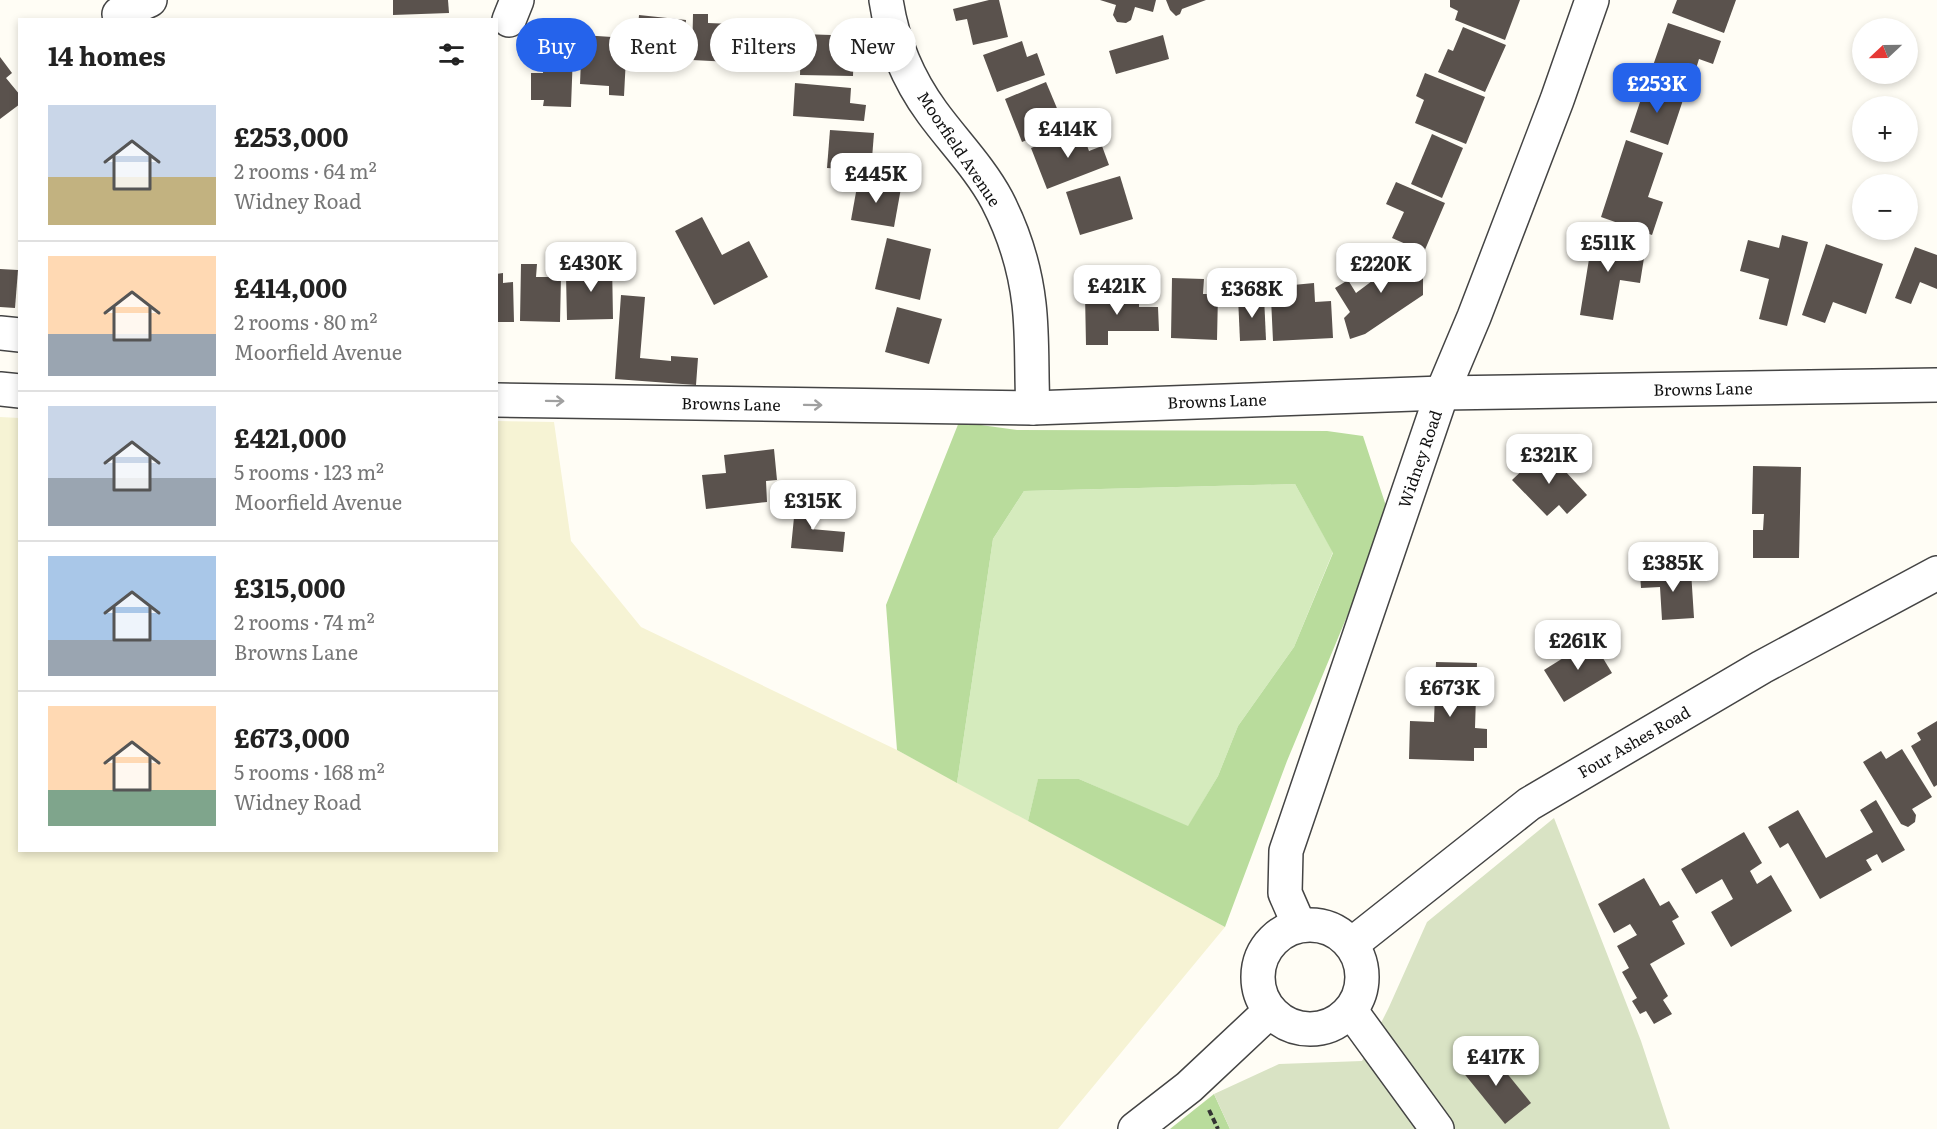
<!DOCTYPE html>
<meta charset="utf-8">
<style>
:root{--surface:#fff;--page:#f2f2f2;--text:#222;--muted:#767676;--line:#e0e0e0;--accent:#2563eb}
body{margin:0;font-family:Literata,serif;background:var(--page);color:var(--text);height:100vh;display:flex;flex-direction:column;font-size:22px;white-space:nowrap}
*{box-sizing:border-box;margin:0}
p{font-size:20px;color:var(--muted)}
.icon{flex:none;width:33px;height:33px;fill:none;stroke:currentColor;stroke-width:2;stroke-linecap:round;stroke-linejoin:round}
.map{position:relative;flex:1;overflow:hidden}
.side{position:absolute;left:18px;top:18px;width:480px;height:834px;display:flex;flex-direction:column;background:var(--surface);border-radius:0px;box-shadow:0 3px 9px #0003}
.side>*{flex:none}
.top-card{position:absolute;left:516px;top:18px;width:570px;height:54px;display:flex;gap:12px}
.needle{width:39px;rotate:248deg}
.controls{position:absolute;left:1852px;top:18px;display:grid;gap:12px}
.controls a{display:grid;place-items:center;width:66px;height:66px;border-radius:50%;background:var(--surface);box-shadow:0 3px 9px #0003;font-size:30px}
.price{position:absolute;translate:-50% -51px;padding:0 14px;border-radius:12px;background:#fff;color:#222;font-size:20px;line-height:39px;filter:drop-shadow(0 2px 3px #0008)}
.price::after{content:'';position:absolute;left:50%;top:36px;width:18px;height:14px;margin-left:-9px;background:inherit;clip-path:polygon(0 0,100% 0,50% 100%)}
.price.on{background:var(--accent);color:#fff}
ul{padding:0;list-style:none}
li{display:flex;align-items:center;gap:18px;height:150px;padding:0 30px}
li+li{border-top:2px solid var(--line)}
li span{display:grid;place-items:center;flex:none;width:168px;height:120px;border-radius:0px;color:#555}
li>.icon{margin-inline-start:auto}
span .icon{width:72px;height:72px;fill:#fffc;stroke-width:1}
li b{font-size:26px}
h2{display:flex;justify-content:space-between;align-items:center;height:72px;padding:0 30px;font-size:26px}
.pill{padding:0 21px;border-radius:27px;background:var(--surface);box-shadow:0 3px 9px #0003;font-size:21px;line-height:54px}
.pill.on{background:var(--accent);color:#fff}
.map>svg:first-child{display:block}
.farmland{fill:#f6f3d4}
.green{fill:#d5ebbd}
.forest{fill:#b9dc9c}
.cemetery{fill:#d9e3c4}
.building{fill:#5a524d}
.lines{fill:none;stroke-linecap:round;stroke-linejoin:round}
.minor-casing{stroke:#444;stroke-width:36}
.path{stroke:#333;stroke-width:4;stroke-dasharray:6 3;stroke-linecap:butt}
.minor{stroke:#fff;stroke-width:33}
.oneway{stroke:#a0a0a0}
.labels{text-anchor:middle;stroke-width:6;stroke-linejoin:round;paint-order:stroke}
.street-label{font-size:16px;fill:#111;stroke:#fff}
</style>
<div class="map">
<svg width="1937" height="1129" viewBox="0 0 1937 1129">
<rect width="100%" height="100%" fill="#fffdf5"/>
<!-- farmland -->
<polygon class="farmland" points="0,417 20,418 20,850 496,850 497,421 554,422 571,541 641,627 897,750 1225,927 1058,1129 0,1129"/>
<!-- green -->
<polygon class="green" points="1295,484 1333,552 1294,647 1238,726 1218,776 1188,827 1079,779 1038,780 1028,821 957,783 993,539 1024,491"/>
<!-- forest -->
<g class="forest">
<polygon points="959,422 1017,430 1327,431 1363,436 1389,515 1287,761 1225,927 1028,821 1038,779 1079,779 1188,826 1218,776 1238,726 1294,647 1333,553 1295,484 1024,491 993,539 957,783 897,750 886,605"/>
<polygon points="1214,1094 1230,1129 1170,1129"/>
</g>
<!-- cemetery -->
<polygon class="cemetery" points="1554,818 1641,1041 1670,1129 1230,1129 1214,1094 1279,1064 1362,1061 1389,1007 1427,922"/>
<!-- building -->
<g class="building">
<polygon points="393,0 448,0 449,13 393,15"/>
<polygon points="989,0 999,0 1008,37 973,45 967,19 956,21 953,9"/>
<polygon points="1100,0 1156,0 1153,12 1135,7 1131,20 1126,23 1117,22 1113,15 1116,5"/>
<polygon points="1166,0 1206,0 1182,9 1180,14 1176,16 1170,10"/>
<polygon points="1450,0 1520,0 1505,40 1455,20 1458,11 1450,7"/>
<polygon points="1677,0 1736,0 1724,33 1672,13"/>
<polygon points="693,14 708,14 708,23 733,24 731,62 692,60"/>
<polygon points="639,15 686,20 682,65 635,61"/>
<polygon points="1668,23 1721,41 1713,64 1699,59 1690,88 1650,74"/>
<polygon points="1463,27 1506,45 1485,92 1438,72 1448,49 1453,51"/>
<polygon points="801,34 831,35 830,46 854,46 853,76 800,75"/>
<polygon points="582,35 627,38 624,96 609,95 609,86 580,84"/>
<polygon points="1163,35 1169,59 1116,74 1109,51"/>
<polygon points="1022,41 1027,57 1037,53 1045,75 997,92 983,55"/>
<polygon points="543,52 573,53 571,107 543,106 544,100 531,100 531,73 543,73"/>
<polygon points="0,57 12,73 6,78 20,95 20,104 0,119"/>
<polygon points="1425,73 1485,97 1466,144 1415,123 1424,100 1416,96"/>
<polygon points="1046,82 1064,125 1022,142 1005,99"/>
<polygon points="795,83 851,88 850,103 866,105 864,121 793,116"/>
<polygon points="1646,84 1684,97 1668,145 1630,132"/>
<polygon points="1081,129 1089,151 1102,146 1109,165 1047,189 1031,148"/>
<polygon points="830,130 874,133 871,171 827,168"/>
<polygon points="1432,134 1463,148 1442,198 1411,184"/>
<polygon points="1626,140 1663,153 1648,197 1663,202 1652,235 1601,217"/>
<polygon points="1120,176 1133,219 1080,235 1066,192"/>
<polygon points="858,181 901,188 894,227 851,220"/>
<polygon points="1396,182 1445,203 1424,252 1392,238 1404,212 1386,204"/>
<polygon points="702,217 722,255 749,241 768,277 714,305 675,231"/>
<polygon points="1594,228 1629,234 1626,255 1644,258 1640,283 1620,280 1613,320 1580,315"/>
<polygon points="1782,235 1808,242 1787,326 1759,319 1769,279 1740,271 1748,240 1779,248"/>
<polygon points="887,238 931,249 920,300 875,289"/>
<polygon points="1826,244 1883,264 1866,314 1833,302 1825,323 1802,315"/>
<polygon points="1915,247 1937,255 1937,289 1920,282 1911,304 1895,298"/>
<polygon points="1379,254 1385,265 1394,257 1423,271 1423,295 1365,334 1350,339 1344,318 1350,312 1335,288 1348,280 1356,293 1372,281 1362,265"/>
<polygon points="612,262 613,319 567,320 566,276 585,276 585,263"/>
<polygon points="521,264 537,264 536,277 561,277 560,322 520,321"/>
<polygon points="0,269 18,270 15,308 0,307"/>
<polygon points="503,273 503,283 513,282 514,322 496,322 496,274"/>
<polygon points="1293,276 1293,285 1314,283 1315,302 1331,301 1333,338 1273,341 1270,277"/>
<polygon points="1172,278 1204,279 1203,294 1218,294 1217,340 1171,338"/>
<polygon points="1085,294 1139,294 1139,307 1158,307 1159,331 1108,331 1108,345 1086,345"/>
<polygon points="621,295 645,297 640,358 671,361 671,356 698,358 696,385 615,379"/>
<polygon points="1264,296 1266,340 1240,341 1238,297"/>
<polygon points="897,307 942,319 929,364 885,352"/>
<polygon points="774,449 777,480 766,481 767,502 706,509 702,475 726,473 724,455"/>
<polygon points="1545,449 1587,495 1567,514 1559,505 1547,516 1512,480"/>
<polygon points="1753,466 1801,467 1799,558 1753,558 1753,530 1763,530 1764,514 1752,514"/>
<polygon points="796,497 813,498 811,529 845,532 843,552 791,548"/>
<polygon points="1691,571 1694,618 1662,620 1660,587 1641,588 1640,574"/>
<polygon points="1592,640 1612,673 1564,702 1544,670"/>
<polygon points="1436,662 1477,663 1475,728 1487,729 1487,748 1474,748 1474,761 1409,759 1410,721 1434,722"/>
<polygon points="1937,721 1937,785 1934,787 1911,746 1921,740 1917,733"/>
<polygon points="1902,749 1932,797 1912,809 1916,815 1915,822 1908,827 1901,824 1863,762 1881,751 1886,759"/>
<polygon points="1876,800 1905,850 1882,863 1877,854 1866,860 1872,870 1820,899 1788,843 1780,848 1768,827 1798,810 1826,858 1873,832 1860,810"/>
<polygon points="1744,832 1762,863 1750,871 1757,884 1771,875 1792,911 1731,947 1711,912 1733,899 1722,879 1696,894 1681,869"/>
<polygon points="1644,878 1660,906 1669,901 1679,917 1672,921 1685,944 1650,964 1668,996 1663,1000 1672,1014 1654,1024 1646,1011 1640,1014 1632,1001 1637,998 1622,972 1629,968 1617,946 1637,935 1630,924 1614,933 1598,904"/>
<polygon points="1488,1050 1531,1103 1505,1124 1462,1071"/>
</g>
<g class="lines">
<!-- minor casing -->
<g class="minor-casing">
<g id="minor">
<path d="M886 0C892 40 908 79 932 112 953 141 980 168 997 200 1013 231 1025 269 1029 304 1033 338 1031 374 1033 408"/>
<polyline points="119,14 150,0"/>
<polyline points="509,20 517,0"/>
<polyline points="0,333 20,335"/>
<polyline points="0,389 20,391"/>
<polyline points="496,400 1033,408 1442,393 1937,385"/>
<circle cx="1310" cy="977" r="52"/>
<polyline points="1299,925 1285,893 1286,851 1442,393 1474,317 1557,100 1592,0"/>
<polyline points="1352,944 1529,804 1762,667 1937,573"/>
<polyline points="1351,1011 1437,1129"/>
<polyline points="1135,1129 1189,1087 1270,1011"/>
</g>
</g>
<!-- path -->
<polyline class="path" points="1209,1110 1218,1129"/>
<!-- minor -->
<use href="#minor" class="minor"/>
</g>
<!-- one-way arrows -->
<defs><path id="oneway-shaft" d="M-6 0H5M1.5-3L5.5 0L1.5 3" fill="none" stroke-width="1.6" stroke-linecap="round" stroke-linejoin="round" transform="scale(1.5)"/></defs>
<g class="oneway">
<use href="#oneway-shaft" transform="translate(555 401) rotate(1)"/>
<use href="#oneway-shaft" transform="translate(813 405) rotate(1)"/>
</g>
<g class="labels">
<!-- street labels -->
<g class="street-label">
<text transform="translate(959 149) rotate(56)" y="6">Moorfield Avenue</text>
<text transform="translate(1703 389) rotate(-1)" y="6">Browns Lane</text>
<text transform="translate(1217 401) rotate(-2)" y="6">Browns Lane</text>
<text transform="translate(731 404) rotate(1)" y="6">Browns Lane</text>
<text transform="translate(1420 459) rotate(-71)" y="6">Widney Road</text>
<text transform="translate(1634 742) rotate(-30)" y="6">Four Ashes Road</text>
</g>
</g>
</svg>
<div class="controls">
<a><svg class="needle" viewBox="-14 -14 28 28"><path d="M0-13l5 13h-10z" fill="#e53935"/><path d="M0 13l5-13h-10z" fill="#767676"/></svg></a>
<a>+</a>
<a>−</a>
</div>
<b class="price on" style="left:1657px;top:114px">£253K</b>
<b class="price" style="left:1068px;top:159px">£414K</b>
<b class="price" style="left:876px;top:204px">£445K</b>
<b class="price" style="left:1608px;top:273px">£511K</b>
<b class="price" style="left:591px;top:293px">£430K</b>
<b class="price" style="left:1381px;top:294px">£220K</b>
<b class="price" style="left:1117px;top:316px">£421K</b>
<b class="price" style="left:1252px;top:319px">£368K</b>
<b class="price" style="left:1549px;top:485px">£321K</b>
<b class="price" style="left:813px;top:531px">£315K</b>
<b class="price" style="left:1673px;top:593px">£385K</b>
<b class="price" style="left:1578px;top:671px">£261K</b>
<b class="price" style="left:1450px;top:718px">£673K</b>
<b class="price" style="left:1496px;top:1087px">£417K</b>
<div class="top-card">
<a class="pill on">Buy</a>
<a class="pill">Rent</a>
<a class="pill">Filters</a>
<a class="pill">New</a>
</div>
<section class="side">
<h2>14 homes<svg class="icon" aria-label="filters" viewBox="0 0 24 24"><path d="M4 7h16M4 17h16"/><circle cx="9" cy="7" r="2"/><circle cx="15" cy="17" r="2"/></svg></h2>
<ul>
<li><span style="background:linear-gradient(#c9d6e8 60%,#c2b280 0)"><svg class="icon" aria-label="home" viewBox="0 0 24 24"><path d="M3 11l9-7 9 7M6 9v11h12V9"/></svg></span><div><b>£253,000</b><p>2 rooms · 64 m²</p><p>Widney Road</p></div></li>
<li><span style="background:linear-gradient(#ffd9b3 65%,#9aa5b1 0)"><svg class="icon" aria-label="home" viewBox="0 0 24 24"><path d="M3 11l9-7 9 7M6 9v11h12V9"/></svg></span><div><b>£414,000</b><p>2 rooms · 80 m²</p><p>Moorfield Avenue</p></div></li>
<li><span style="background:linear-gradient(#c9d6e8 60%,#9aa5b1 0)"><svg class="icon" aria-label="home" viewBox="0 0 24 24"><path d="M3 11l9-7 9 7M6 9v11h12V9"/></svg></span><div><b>£421,000</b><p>5 rooms · 123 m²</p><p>Moorfield Avenue</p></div></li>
<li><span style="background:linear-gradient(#a9c7e8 70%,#9aa5b1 0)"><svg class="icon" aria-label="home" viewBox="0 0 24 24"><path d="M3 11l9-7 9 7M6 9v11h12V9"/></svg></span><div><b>£315,000</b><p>2 rooms · 74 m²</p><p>Browns Lane</p></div></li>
<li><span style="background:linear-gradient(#ffd9b3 70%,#7fa58c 0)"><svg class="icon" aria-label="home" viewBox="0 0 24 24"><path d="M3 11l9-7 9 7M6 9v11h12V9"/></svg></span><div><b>£673,000</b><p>5 rooms · 168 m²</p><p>Widney Road</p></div></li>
</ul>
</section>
</div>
